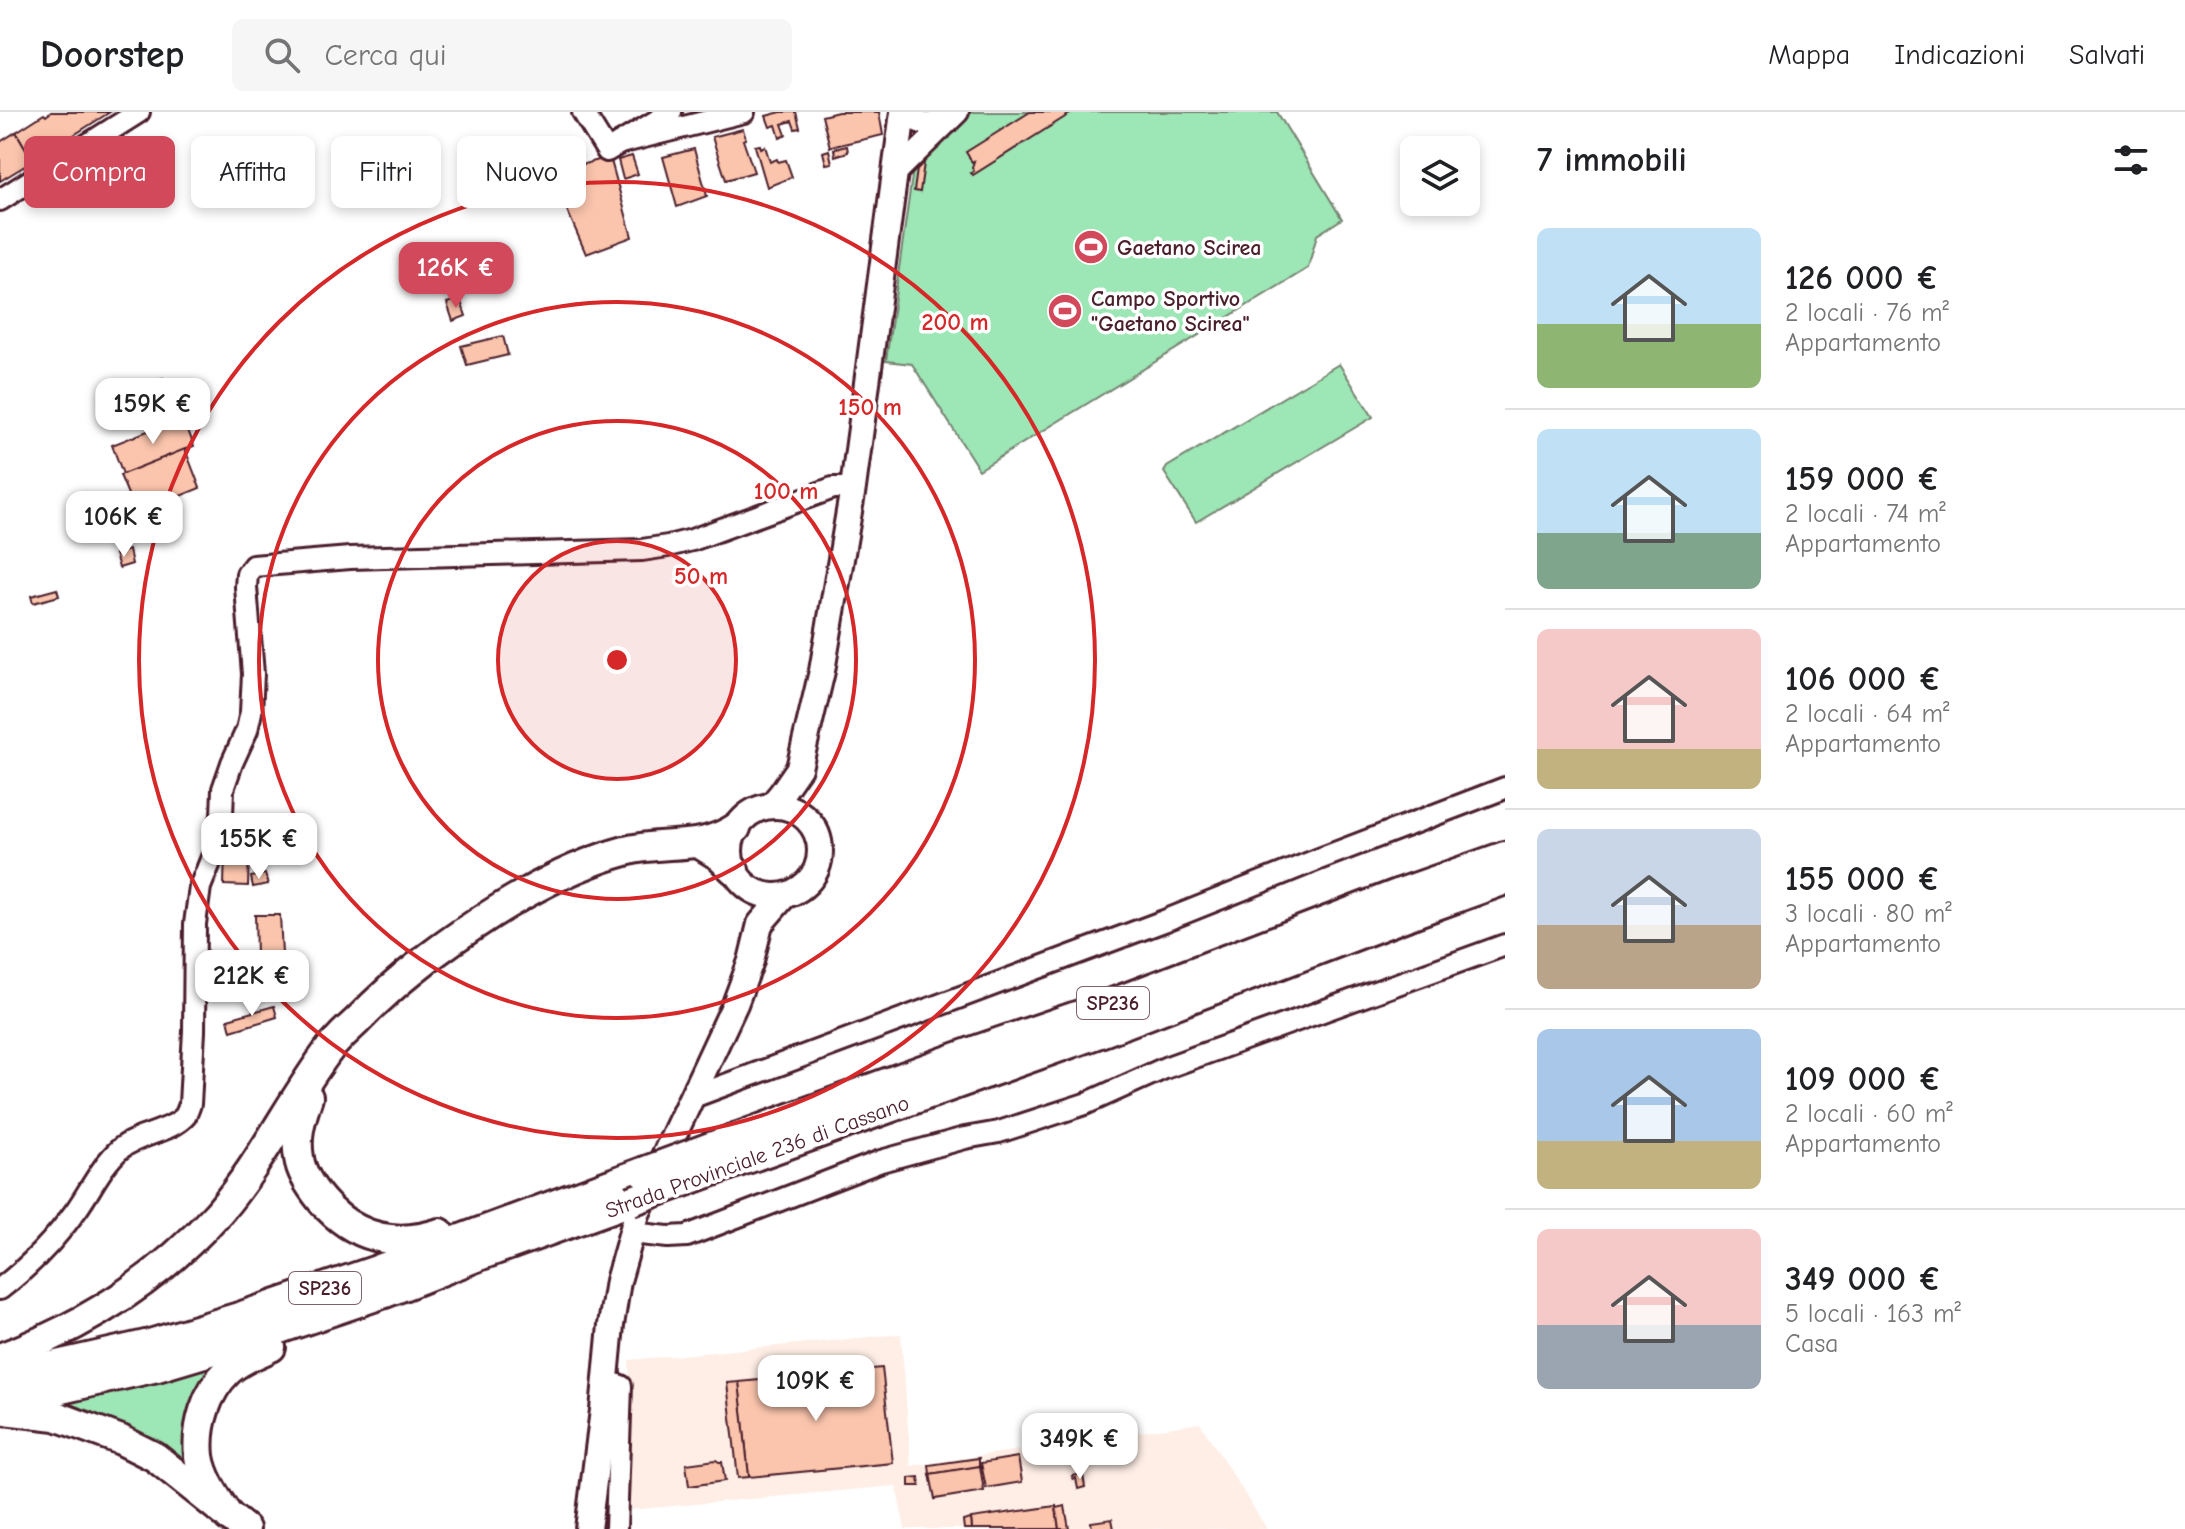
<!DOCTYPE html>
<html lang="it">
<meta charset="utf-8">
<style>
:root{--surface:#fff;--page:#f6f6f6;--text:#202124;--muted:#757577;--line:#e0e0e0;--accent:#d1495b}
body{margin:0;font-family:"Comic Neue",sans-serif;background:var(--page);color:var(--text);height:100vh;display:flex;flex-direction:column;font-size:30px;white-space:nowrap}
*{box-sizing:border-box;margin:0}
p{font-size:26px;color:var(--muted)}
.icon{flex:none;width:44px;height:44px;fill:none;stroke:currentColor;stroke-width:2;stroke-linecap:round;stroke-linejoin:round}
.map{position:relative;flex:1;overflow:hidden}
.side{display:flex;flex-direction:column;background:var(--surface);width:680px}
.side>*{flex:none}
.guide{position:absolute;left:24px;top:24px;width:760px;height:72px;display:flex;gap:16px}
.fabs{position:absolute;left:1400px;top:24px;display:grid;gap:16px}
.fabs a{display:grid;place-items:center;width:80px;height:80px;border-radius:12px;background:var(--surface);box-shadow:0 4px 12px #0003;font-size:40px}
.price{position:absolute;translate:-50% -68px;padding:0 18px;border-radius:16px;background:#fff;color:#222;font-size:26px;line-height:52px;filter:drop-shadow(0 2px 4px #0008)}
.price::after{content:'';position:absolute;left:50%;top:48px;width:24px;height:18px;margin-left:-12px;background:inherit;clip-path:polygon(0 0,100% 0,50% 100%)}
.price.current{background:var(--accent);color:#fff}
ul{padding:0;list-style:none}
li{display:flex;align-items:center;gap:24px;height:200px;padding:0 32px}
li+li{border-top:2px solid var(--line)}
li span{display:grid;place-items:center;flex:none;width:224px;height:160px;border-radius:12px;color:#555}
li>.icon{margin-inline-start:auto}
span .icon{width:96px;height:96px;fill:#fffc;stroke-width:1}
li b{font-size:34px}
h2{display:flex;justify-content:space-between;align-items:center;height:96px;padding:0 32px;font-size:34px}
.tag{padding:0 28px;border-radius:12px;background:var(--surface);box-shadow:0 4px 12px #0003;font-size:28px;line-height:72px}
.tag.current{background:var(--accent);color:#fff}
header{display:flex;align-items:center;gap:48px;box-sizing:border-box;height:112px;padding:0 40px;background:var(--surface);border-bottom:2px solid var(--line)}
header strong{font-size:38px}
nav{display:flex;gap:44px;margin-inline-start:auto;font-size:28px}
.search{width:560px;height:72px;background:var(--page);display:flex;align-items:center;gap:20px;box-sizing:border-box;padding:0 28px;border-radius:12px;color:var(--muted);font-size:30px}
main{display:flex;flex:1;min-height:0}
.map>svg:first-child{display:block}
.built{fill:#feeee6}
.green{fill:#9de6b5;stroke:#748270;stroke-width:2}
.building{fill:#fbc5ad;stroke:#4a1f2b;stroke-width:2}
.lines{fill:none;stroke-linecap:round;stroke-linejoin:round}
.minor-casing{stroke:#4a1f2b;stroke-width:26}
.major-casing{stroke:#4a1f2b;stroke-width:30}
.highway-casing{stroke:#4a1f2b;stroke-width:34}
.minor{stroke:#fff;stroke-width:20}
.major{stroke:#fff;stroke-width:24}
.highway{stroke:#fff;stroke-width:28}
.highway-bridge-casing{stroke:#4a1f2b;stroke-width:34;stroke-linecap:butt}
.highway-bridge{stroke:#fff;stroke-width:28}
.ring{fill:none;stroke:#d62828;stroke-width:4}
.labels{text-anchor:middle;stroke-width:7;stroke-linejoin:round;paint-order:stroke}
.shield{fill:#fff;stroke:#80626b;stroke-width:2}
.shield-label{font-size:20px;font-weight:bold;fill:#4a1f2b}
.poi-label{font-size:22px;font-weight:bold;fill:#4a1f2b;stroke:#fff;text-anchor:start}
.street-label{font-size:22px;fill:#4a1f2b;stroke:#fff}
.centre{fill:#d62828;stroke:#fff;stroke-width:4}
.ring-label{font-size:24px;text-anchor:middle;font-weight:bold;fill:#d62828;stroke:#fff;stroke-width:7;stroke-linejoin:round;paint-order:stroke}
</style>
<header>
<strong>Doorstep</strong>
<div class="search"><svg class="icon" aria-label="search" viewBox="0 0 24 24"><circle cx="10" cy="10" r="6"/><path d="M15 15l6 6"/></svg>Cerca qui</div>
<nav><a>Mappa</a><a>Indicazioni</a><a>Salvati</a></nav>
</header>
<main>
<div class="map">
<svg width="1505" height="1417" viewBox="0 0 1505 1417">
<rect width="100%" height="100%" fill="#fff"/>
<filter id="ink" filterUnits="userSpaceOnUse"><feTurbulence type="fractalNoise" baseFrequency=".0125" numOctaves="2"/><feDisplacementMap in="SourceGraphic" scale="16" xChannelSelector="R" yChannelSelector="G"/><feConvolveMatrix kernelMatrix="1 2 1 2 8 2 1 2 1" color-interpolation-filters="sRGB"/></filter>
<g filter="url(#ink)">
<!-- built -->
<polygon class="built" points="901,1222 911,1354 1200,1311 1267,1417 905,1417 896,1374 629,1398 631,1319 629,1248"/>
<!-- green -->
<g class="green">
<polygon points="964,0 1277,0 1342,107 1317,123 1308,156 979,358 912,252 886,249 914,50"/>
<polygon points="1339,252 1373,305 1196,410 1164,360 1167,355"/>
<polygon points="212,1249 218,1253 188,1355 57,1290"/>
</g>
<!-- building -->
<g class="building">
<polygon points="110,0 33,49 16,20 44,2 46,4 51,0"/>
<polygon points="781,0 796,0 800,16 795,17 792,9 782,12 786,23 780,26 776,13 770,15 766,4"/>
<polygon points="838,0 879,0 883,23 830,35 822,4"/>
<polygon points="1030,0 1073,0 973,63 971,61 974,59 972,56 974,49 972,50 966,40"/>
<polygon points="743,17 746,27 743,28 754,60 726,68 712,25"/>
<polygon points="16,20 33,49 0,69 0,30"/>
<polygon points="760,33 761,36 765,34 770,50 777,47 778,50 786,48 792,65 767,75 755,34"/>
<polygon points="847,34 848,40 835,44 834,37"/>
<polygon points="694,37 707,84 677,95 663,45"/>
<polygon points="829,38 832,51 826,52 823,40"/>
<polygon points="632,44 638,62 623,67 618,48"/>
<polygon points="610,45 632,125 586,142 551,61"/>
<polygon points="918,50 924,51 920,80 914,79"/>
<polygon points="460,187 466,204 453,209 447,191"/>
<polygon points="503,224 508,243 467,253 461,234"/>
<polygon points="163,266 174,284 183,305 169,311 153,269"/>
<polygon points="183,305 194,334 123,362 112,333"/>
<polygon points="185,337 200,376 136,402 120,363"/>
<polygon points="129,438 132,452 119,456 115,442"/>
<polygon points="57,477 59,484 33,491 31,484"/>
<polygon points="225,741 249,743 248,774 224,773"/>
<polygon points="265,762 268,772 253,775 251,765"/>
<polygon points="255,803 280,803 282,842 256,843"/>
<polygon points="274,894 277,905 231,919 228,907"/>
<polygon points="882,1256 893,1351 749,1365 739,1270"/>
<polygon points="739,1270 749,1365 738,1366 727,1271"/>
<polygon points="1018,1345 1022,1370 986,1376 981,1351"/>
<polygon points="979,1346 979,1355 930,1362 929,1353"/>
<polygon points="716,1348 719,1350 722,1350 725,1369 689,1374 686,1352"/>
<polygon points="980,1354 984,1379 935,1387 930,1362"/>
<polygon points="1083,1362 1085,1375 1078,1377 1076,1366 1073,1367 1072,1364"/>
<polygon points="919,1365 920,1374 909,1374 909,1366"/>
<polygon points="1056,1394 1059,1417 972,1417 971,1406"/>
<polygon points="1065,1394 1069,1417 1059,1417 1056,1396"/>
<polygon points="971,1407 972,1417 964,1417 963,1409"/>
<polygon points="1112,1407 1114,1417 1092,1417 1091,1410"/>
</g>
<g class="lines">
<!-- minor casing -->
<g class="minor-casing">
<g id="minor">
<polyline points="583,0 607,39 671,0"/>
<path d="M903 1C924 15 929 15 951 2"/>
<polyline points="620,31 744,0"/>
<polyline points="896,61 958,0"/>
<polyline points="0,88 139,0"/>
<polyline points="693,985 1164,809 1319,747 1505,676"/>
<polyline points="631,1121 668,1125 687,1124 881,1049 965,1026 999,1020 1085,992 1165,956 1505,833"/>
<path d="M0 1177C30 1154 55 1128 77 1097 91 1077 102 1053 120 1037 138 1022 172 1020 186 1003 186 1002 190 993 190 992L194 919 195 812 200 775 213 743 222 703 223 677 232 651 247 618 251 600 253 562 246 475 247 462 253 454 350 446 642 438 668 434 692 428 833 376H853"/>
<polyline points="605,1268 621,1274 616,1417"/>
</g>
</g>
<!-- major casing -->
<g class="major-casing">
<g id="major">
<circle cx="775" cy="739" r="45"/>
<polyline points="771,694 781,682 799,656 822,559 853,376 903,0"/>
<polyline points="588,1417 603,1298 611,1213 618,1169 637,1102 735,892 751,849 760,812 784,784"/>
</g>
</g>
<!-- highway casing -->
<g class="highway-casing">
<g id="highway">
<polyline points="700,732 718,743 734,758"/>
<path d="M308 985C301 1006 295 1024 299 1046 301 1061 312 1077 322 1089 353 1125 394 1136 440 1121"/>
<polyline points="719,1032 977,938 1097,897 1400,781 1505,744"/>
<polyline points="727,1054 1105,919 1409,803 1505,768"/>
<path d="M0 1246C84 1215 159 1167 219 1100 263 1049 291 987 331 935 339 926 348 917 357 909 380 885 403 865 429 845 487 802 555 758 625 739 665 728 700 740 736 716"/>
<polyline points="0,1266 150,1232 236,1206 377,1158 643,1060"/>
<polyline points="0,1291 157,1255 244,1229 385,1181 484,1142 631,1089"/>
<polyline points="4,1298 56,1304 121,1328 155,1345 245,1417"/>
<path d="M229 1405C217 1387 202 1366 199 1344 196 1314 206 1280 228 1259 240 1247 257 1242 271 1235"/>
</g>
</g>
<!-- minor -->
<use href="#minor" class="minor"/>
<!-- major -->
<use href="#major" class="major"/>
<!-- highway -->
<use href="#highway" class="highway"/>
<!-- highway-bridge casing -->
<g class="highway-bridge-casing">
<g id="highway-bridge">
<polyline points="643,1060 719,1032"/>
<polyline points="631,1089 727,1054"/>
</g>
</g>
<!-- highway-bridge -->
<use href="#highway-bridge" class="highway-bridge"/>
</g>
</g>
<!-- distance rings -->
<circle cx="617" cy="548" r="119" fill="#d62828" fill-opacity=".12"/>
<g class="ring">
<circle cx="617" cy="548" r="119"/>
<circle cx="617" cy="548" r="239"/>
<circle cx="617" cy="548" r="358"/>
<circle cx="617" cy="548" r="478"/>
</g>
<!-- icons -->
<defs>
<g id="stadium-disc" transform="scale(1.8)"><circle r="9.5" fill="#d1495b" stroke="#fff"/><path d="M0-5a6.5 5 0 1 0 0 10a6.5 5 0 1 0 0-10ZM-3.5-1.8h7v3.6h-7Z" fill="#fff"/></g>
</defs>
<g fill-rule="evenodd">
<use href="#stadium-disc" x="1091" y="135"/>
<use href="#stadium-disc" x="1065" y="199"/>
</g>
<g class="labels">
<!-- shield labels -->
<g class="shield">
<rect x="1077" y="875" width="72" height="32" rx="6"/>
<rect x="289" y="1160" width="72" height="32" rx="6"/>
</g>
<g class="shield-label">
<text x="1113" y="898">SP236</text>
<text x="325" y="1183">SP236</text>
</g>
<!-- poi labels -->
<g class="poi-label">
<text x="1117" y="143">Gaetano Scirea</text>
<text x="1091" y="194">Campo Sportivo<tspan x="1091" dy="25">"Gaetano Scirea"</tspan></text>
</g>
<!-- street labels -->
<g class="street-label">
<text transform="translate(757 1044) rotate(-20)" y="8">Strada Provinciale 236 di Cassano</text>
</g>
</g>
<circle cx="617" cy="548" r="12" class="centre"/>
<g class="ring-label">
<text x="955" y="218">200 m</text>
<text x="870" y="303">150 m</text>
<text x="786" y="387">100 m</text>
<text x="701" y="472">50 m</text>
</g>
</svg>
<div class="fabs">
<a><svg class="icon" aria-label="layers" viewBox="0 0 24 24"><path d="M12 4l9 5-9 5-9-5zM3 14l9 5 9-5"/></svg></a>
</div>
<b class="price current" style="left:456px;top:198px">126K €</b>
<b class="price" style="left:153px;top:334px">159K €</b>
<b class="price" style="left:124px;top:447px">106K €</b>
<b class="price" style="left:259px;top:769px">155K €</b>
<b class="price" style="left:252px;top:906px">212K €</b>
<b class="price" style="left:816px;top:1311px">109K €</b>
<b class="price" style="left:1080px;top:1369px">349K €</b>
<div class="guide">
<a class="tag current">Compra</a>
<a class="tag">Affitta</a>
<a class="tag">Filtri</a>
<a class="tag">Nuovo</a>
</div>
</div>
<section class="side">
<h2>7 immobili<svg class="icon" aria-label="filters" viewBox="0 0 24 24"><path d="M4 7h16M4 17h16"/><circle cx="9" cy="7" r="2"/><circle cx="15" cy="17" r="2"/></svg></h2>
<ul>
<li><span style="background:linear-gradient(#bfe0f5 60%,#8fb573 0)"><svg class="icon" aria-label="home" viewBox="0 0 24 24"><path d="M3 11l9-7 9 7M6 9v11h12V9"/></svg></span><div><b>126 000 €</b><p>2 locali · 76 m²</p><p>Appartamento</p></div></li>
<li><span style="background:linear-gradient(#bfe0f5 65%,#7fa58c 0)"><svg class="icon" aria-label="home" viewBox="0 0 24 24"><path d="M3 11l9-7 9 7M6 9v11h12V9"/></svg></span><div><b>159 000 €</b><p>2 locali · 74 m²</p><p>Appartamento</p></div></li>
<li><span style="background:linear-gradient(#f6c9c9 75%,#c2b280 0)"><svg class="icon" aria-label="home" viewBox="0 0 24 24"><path d="M3 11l9-7 9 7M6 9v11h12V9"/></svg></span><div><b>106 000 €</b><p>2 locali · 64 m²</p><p>Appartamento</p></div></li>
<li><span style="background:linear-gradient(#c9d6e8 60%,#b9a48a 0)"><svg class="icon" aria-label="home" viewBox="0 0 24 24"><path d="M3 11l9-7 9 7M6 9v11h12V9"/></svg></span><div><b>155 000 €</b><p>3 locali · 80 m²</p><p>Appartamento</p></div></li>
<li><span style="background:linear-gradient(#a9c7e8 70%,#c2b280 0)"><svg class="icon" aria-label="home" viewBox="0 0 24 24"><path d="M3 11l9-7 9 7M6 9v11h12V9"/></svg></span><div><b>109 000 €</b><p>2 locali · 60 m²</p><p>Appartamento</p></div></li>
<li><span style="background:linear-gradient(#f6c9c9 60%,#9aa5b1 0)"><svg class="icon" aria-label="home" viewBox="0 0 24 24"><path d="M3 11l9-7 9 7M6 9v11h12V9"/></svg></span><div><b>349 000 €</b><p>5 locali · 163 m²</p><p>Casa</p></div></li>
</ul>
</section>
</main>
